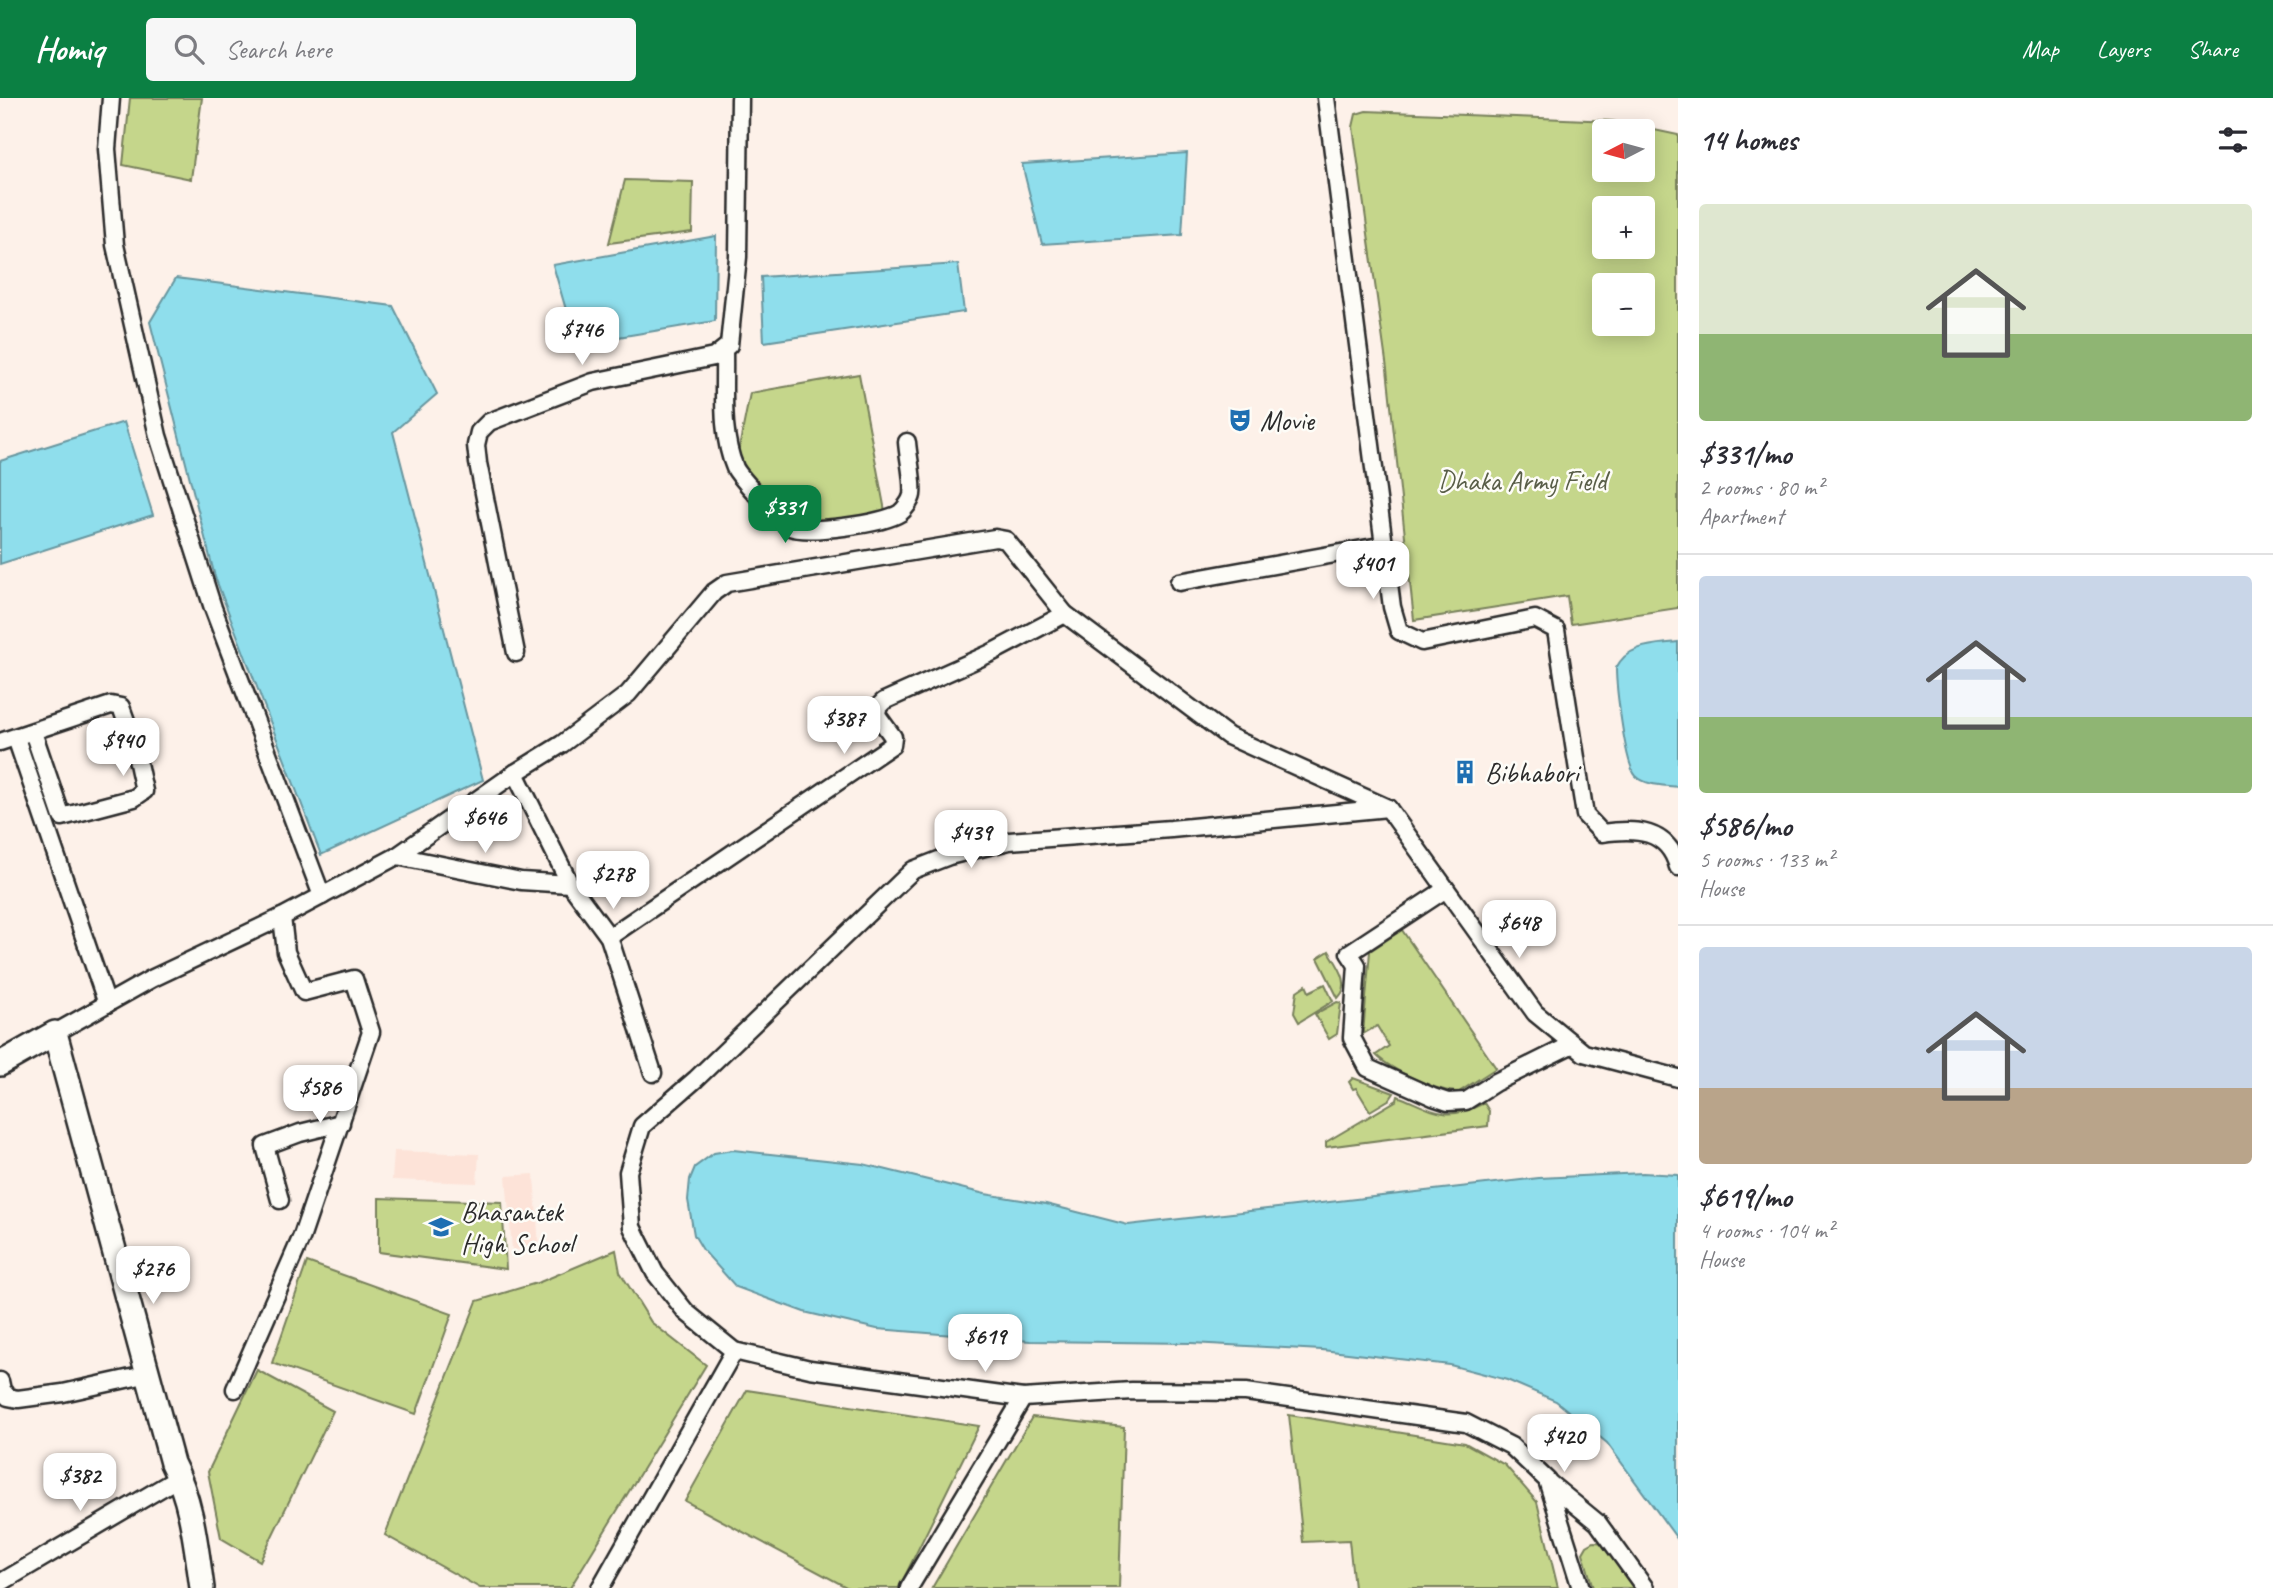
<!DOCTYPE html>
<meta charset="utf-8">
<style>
:root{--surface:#fff;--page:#f7f7f7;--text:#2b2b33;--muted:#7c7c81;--line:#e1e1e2;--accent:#0b8043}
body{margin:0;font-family:Caveat,sans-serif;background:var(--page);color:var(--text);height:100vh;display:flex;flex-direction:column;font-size:26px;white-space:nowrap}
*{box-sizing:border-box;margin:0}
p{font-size:23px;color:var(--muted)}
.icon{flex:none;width:38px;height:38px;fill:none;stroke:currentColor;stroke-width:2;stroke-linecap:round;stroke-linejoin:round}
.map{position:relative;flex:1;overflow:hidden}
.sheet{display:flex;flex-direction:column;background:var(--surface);width:595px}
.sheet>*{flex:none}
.needle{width:46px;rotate:264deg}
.fabs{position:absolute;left:1592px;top:21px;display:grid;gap:14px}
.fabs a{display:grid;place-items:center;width:63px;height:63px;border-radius:7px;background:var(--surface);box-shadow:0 4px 18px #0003;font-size:35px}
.price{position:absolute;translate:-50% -60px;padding:0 16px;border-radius:14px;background:#fff;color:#222;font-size:23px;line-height:46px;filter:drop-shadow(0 2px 4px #0008)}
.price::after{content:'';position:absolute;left:50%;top:42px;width:21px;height:16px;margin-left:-10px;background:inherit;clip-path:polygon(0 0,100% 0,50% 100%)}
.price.on{background:var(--accent);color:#fff}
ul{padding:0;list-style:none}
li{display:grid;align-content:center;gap:14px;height:371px;padding:0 21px}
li+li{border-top:2px solid var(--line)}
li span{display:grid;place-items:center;height:217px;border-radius:7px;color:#555}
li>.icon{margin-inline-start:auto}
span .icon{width:126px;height:126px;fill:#fffc;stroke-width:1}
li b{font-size:30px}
h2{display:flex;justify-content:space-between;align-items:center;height:84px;padding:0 21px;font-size:30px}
header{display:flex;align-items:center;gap:42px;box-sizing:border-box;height:98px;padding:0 35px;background:var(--accent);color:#fff}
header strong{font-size:33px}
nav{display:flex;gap:38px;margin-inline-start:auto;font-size:24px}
.search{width:490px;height:63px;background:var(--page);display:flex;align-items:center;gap:18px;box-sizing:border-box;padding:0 24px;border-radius:7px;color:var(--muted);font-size:26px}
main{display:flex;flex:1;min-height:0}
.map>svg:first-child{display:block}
.built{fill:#fde3d8}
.green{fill:#c5d68b;stroke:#78805b;stroke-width:2;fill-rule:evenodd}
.water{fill:#8fdeec;stroke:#67969f;stroke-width:2}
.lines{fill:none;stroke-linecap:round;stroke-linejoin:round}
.street-casing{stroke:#2b2b2b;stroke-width:21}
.secondary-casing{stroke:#2b2b2b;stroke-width:28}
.street{stroke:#fdfcf7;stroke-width:16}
.secondary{stroke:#fdfcf7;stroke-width:23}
.labels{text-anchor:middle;stroke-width:5;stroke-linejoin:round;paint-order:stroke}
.poi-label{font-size:28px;fill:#2b2b2b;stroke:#fdfcf7;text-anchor:start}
.park-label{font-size:28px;fill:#595e48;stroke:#fdfcf7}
</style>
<header>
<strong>Homiq</strong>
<div class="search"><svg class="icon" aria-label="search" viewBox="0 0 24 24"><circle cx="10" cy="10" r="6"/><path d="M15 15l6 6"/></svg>Search here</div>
<nav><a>Map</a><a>Layers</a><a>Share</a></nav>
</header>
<main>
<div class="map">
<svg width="1678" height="1490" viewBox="0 0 1678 1490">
<rect width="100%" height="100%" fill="#fdf1e9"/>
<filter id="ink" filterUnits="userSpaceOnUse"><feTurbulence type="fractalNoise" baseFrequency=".0143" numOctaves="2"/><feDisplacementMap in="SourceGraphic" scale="14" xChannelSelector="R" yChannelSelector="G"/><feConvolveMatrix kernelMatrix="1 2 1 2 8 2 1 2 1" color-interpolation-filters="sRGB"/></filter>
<g filter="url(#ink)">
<!-- built -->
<g class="built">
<polygon points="394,1053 479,1056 477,1085 392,1082"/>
<polygon points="534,1076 539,1150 512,1152 506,1078"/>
</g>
<!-- green -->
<g class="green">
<polygon points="130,0 202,0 191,81 123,67"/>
<path d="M1366 13 1612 23 1678 37V510L1571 526 1567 498 1414 522 1387 271 1353 29 1356 16ZM1605 33H1643V72H1605ZM1605 110H1643V149H1605ZM1605 187H1643V226H1605Z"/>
<polygon points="625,82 693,84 692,134 609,145"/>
<polygon points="859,276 885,413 804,432 735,370 750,295"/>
<path d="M1402 832 1496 970 1459 994C1437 994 1391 972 1376 957L1389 948 1377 928 1363 936 1370 853Z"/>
<path d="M1329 853C1337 867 1353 886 1338 900L1318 860Z"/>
<polygon points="1325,886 1333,903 1299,924 1294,915 1297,893 1306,887 1309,894"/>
<polygon points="1337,904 1341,905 1337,936 1329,941 1315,916"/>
<polygon points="1353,980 1394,995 1390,1001 1370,1013 1356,990 1353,991 1349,984"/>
<path d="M1398 998C1435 1013 1445 1025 1484 1005L1489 1013 1488 1028 1326 1049V1044L1397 1002Z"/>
<polygon points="379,1100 502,1104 506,1171 379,1154"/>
<polygon points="616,1152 620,1174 651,1224 706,1267 570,1490 480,1490 385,1437 477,1203 540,1184"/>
<polygon points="307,1164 452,1216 416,1316 272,1265"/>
<polygon points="257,1272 333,1313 260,1463 221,1440 208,1374"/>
<polygon points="747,1292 979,1328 899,1490 848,1490 685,1403"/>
<polygon points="1289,1317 1465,1345 1505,1367 1537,1404 1558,1490 1354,1490 1349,1442 1303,1444"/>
<polygon points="1032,1319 1124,1329 1119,1490 932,1490"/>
<polygon points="1594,1444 1605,1445 1634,1490 1593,1490 1583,1455 1587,1448"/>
</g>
<!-- water -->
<g class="water">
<polygon points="1187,55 1182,137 1042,146 1022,66"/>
<polygon points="716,138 715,223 576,246 553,167"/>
<polygon points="958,166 964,214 764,244 761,179"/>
<polygon points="176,180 393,208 437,296 393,334 483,682 321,757 215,479 150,224"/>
<polygon points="124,324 153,417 0,466 0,363"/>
<path d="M1678 544V689C1665 687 1646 688 1636 678 1625 667 1616 588 1616 570 1628 546 1654 547 1678 544Z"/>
<polygon points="733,1052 863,1066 985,1096 1046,1106 1128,1127 1539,1080 1643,1075 1678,1077 1678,1442 1607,1345 1556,1303 1507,1282 1450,1267 1322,1252 1191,1245 1030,1243 877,1231 804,1214 736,1189 703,1152 694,1137 688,1102 690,1081 695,1069 714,1055"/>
</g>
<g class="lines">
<!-- street casing -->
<g class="street-casing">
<g id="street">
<polyline points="111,0 107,51 115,147 158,338 213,510 322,798"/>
<path d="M1326 0 1392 509 1399 533 1422 544 1535 521 1556 532 1585 717 1602 735C1635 730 1668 731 1678 769"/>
<path d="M724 253C725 290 720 335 735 370 739 378 782 426 790 429 808 436 883 426 900 415 904 412 911 403 912 397 914 383 908 359 907 344"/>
<polyline points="1179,484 1385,447"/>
<polyline points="516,555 478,365 476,347 479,334 489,324 593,284 714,259 729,247 738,159 740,0"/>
<polyline points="16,640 107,906"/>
<polyline points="0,644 111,607 121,609 133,642 144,693 134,700 62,719 33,634"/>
<polyline points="515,675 570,786 609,839 653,975"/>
<polyline points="1388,710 1171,731 1009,743 949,758 913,772 696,981 642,1028 628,1074 632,1129 655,1175 686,1214 734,1253 810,1271 1023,1300 1132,1293 1246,1294 1466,1325 1511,1348 1547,1382 1581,1490"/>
<polyline points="397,758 521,783 570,786"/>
<polyline points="1446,791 1349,855 1357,867 1352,940 1368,970 1433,999 1448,1004 1466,1003 1496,984 1573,946"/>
<polyline points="609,839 892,647 893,639 877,617 878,609 884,603 991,555 1065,516"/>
<polyline points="55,935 151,881 282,819 397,758 515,675 562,646 628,596 714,494 727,485 995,440 1006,442 1065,516 1228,638 1388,710 1535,915 1584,955 1678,980"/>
<polyline points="280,1102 265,1048 300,1035 341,1025"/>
<polyline points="0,1283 2,1292 8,1299 18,1301 63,1295 149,1276"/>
<polyline points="235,1291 302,1138 371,934 354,881 304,894 286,854 282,819"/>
<polyline points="1548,1384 1598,1425 1645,1490"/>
<polyline points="0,1485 180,1379"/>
<polyline points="600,1490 734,1253"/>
<polyline points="909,1490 1023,1300"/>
</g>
</g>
<!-- secondary casing -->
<g class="secondary-casing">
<path id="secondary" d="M0 966 55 935 172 1365C192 1403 196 1448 202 1490"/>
</g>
<!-- street -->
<use href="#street" class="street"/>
<!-- secondary -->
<use href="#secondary" class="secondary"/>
</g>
</g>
<!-- icons -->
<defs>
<g id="theatre-bare" transform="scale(1.89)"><path d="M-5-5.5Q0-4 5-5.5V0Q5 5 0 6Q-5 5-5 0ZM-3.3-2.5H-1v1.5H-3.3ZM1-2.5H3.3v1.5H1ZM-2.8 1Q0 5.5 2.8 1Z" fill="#1f6fb2" stroke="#fdfcf7" stroke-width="2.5" paint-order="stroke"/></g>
<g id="building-bare" transform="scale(1.89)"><path d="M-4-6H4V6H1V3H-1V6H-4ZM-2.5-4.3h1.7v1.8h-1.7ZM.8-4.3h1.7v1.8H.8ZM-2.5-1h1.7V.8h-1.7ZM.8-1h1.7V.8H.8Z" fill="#1f6fb2" stroke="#fdfcf7" stroke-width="2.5" paint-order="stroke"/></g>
<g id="school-bare" transform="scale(1.89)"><path d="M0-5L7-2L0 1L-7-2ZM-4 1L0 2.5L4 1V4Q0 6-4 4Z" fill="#1f6fb2" stroke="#fdfcf7" stroke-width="2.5" paint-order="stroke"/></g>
</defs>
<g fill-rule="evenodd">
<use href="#theatre-bare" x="1240" y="322"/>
<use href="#building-bare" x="1465" y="674"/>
<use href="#school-bare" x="441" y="1129"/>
</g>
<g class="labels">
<!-- poi labels -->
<g class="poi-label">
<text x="1260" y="332">Movie</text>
<text x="1485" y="684">Bibhabori</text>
<text x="461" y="1123">Bhasantek<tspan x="461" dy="32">High School</tspan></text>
</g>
<!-- park labels -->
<g class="park-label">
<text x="1522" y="392">Dhaka Army Field</text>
</g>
</g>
</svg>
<div class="fabs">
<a><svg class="needle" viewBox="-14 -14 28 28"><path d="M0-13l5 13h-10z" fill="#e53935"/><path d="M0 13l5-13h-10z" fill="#7c7c81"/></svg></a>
<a>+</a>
<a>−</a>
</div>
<b class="price" style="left:582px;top:269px">$746</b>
<b class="price on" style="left:785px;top:447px">$331</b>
<b class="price" style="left:1373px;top:503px">$401</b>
<b class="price" style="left:844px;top:658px">$387</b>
<b class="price" style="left:123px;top:680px">$940</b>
<b class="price" style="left:485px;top:757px">$646</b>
<b class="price" style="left:971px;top:772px">$439</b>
<b class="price" style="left:613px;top:813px">$278</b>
<b class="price" style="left:1519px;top:862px">$648</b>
<b class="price" style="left:320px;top:1027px">$586</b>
<b class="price" style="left:153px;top:1208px">$276</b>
<b class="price" style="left:985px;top:1276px">$619</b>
<b class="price" style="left:1564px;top:1376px">$420</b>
<b class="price" style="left:80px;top:1415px">$382</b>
</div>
<section class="sheet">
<h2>14 homes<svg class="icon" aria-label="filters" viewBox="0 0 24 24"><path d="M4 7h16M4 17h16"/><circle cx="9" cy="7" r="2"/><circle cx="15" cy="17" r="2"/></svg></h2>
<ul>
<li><span style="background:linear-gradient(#dfe7d0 60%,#8fb573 0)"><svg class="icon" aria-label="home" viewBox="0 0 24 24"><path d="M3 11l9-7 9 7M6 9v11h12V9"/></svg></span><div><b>$331/mo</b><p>2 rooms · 80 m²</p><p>Apartment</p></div></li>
<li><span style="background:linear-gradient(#c9d6e8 65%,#8fb573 0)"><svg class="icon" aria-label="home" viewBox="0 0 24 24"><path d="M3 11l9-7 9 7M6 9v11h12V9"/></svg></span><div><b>$586/mo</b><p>5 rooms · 133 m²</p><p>House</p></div></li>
<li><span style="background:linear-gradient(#c9d6e8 65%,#b9a48a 0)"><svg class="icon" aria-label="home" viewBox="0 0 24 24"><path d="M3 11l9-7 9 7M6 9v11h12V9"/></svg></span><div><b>$619/mo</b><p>4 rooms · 104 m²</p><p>House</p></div></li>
</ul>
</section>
</main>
